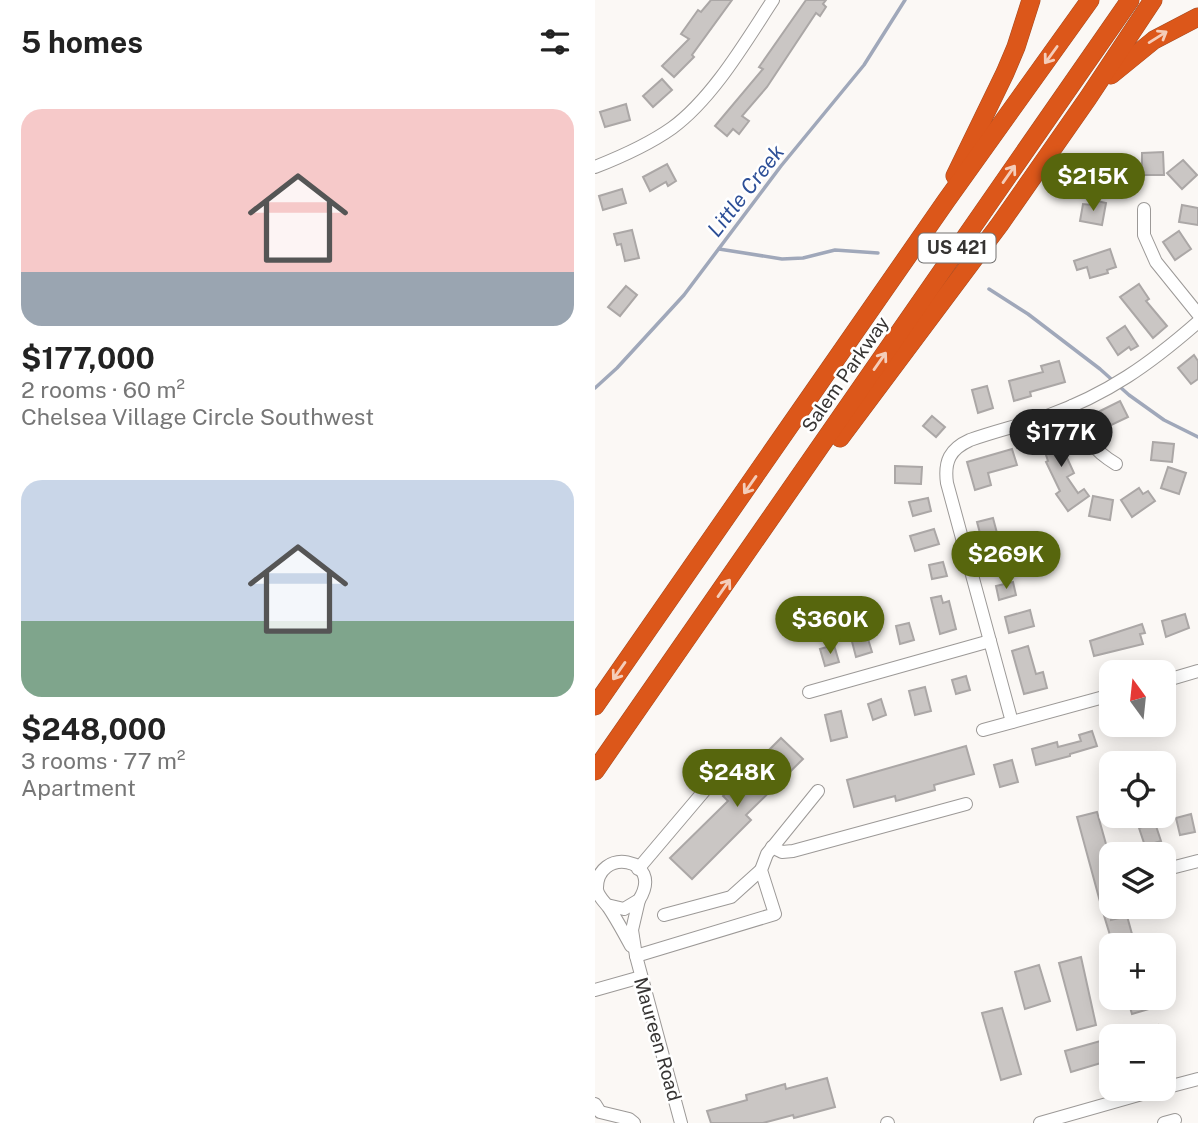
<!DOCTYPE html>
<meta charset="utf-8">
<style>
:root{--surface:#fff;--page:#f2f2f2;--text:#222;--muted:#767676;--accent:#57660d}
body{margin:0;font-family:"Public Sans",sans-serif;background:var(--page);color:var(--text);height:100vh;display:flex;flex-direction:column;font-size:26px;white-space:nowrap}
*{box-sizing:border-box;margin:0}
p{font-size:23px;color:var(--muted)}
.icon{flex:none;width:38px;height:38px;fill:none;stroke:currentColor;stroke-width:2;stroke-linecap:round;stroke-linejoin:round}
.map{position:relative;flex:1;overflow:hidden}
.drawer{display:flex;flex-direction:column;background:var(--surface);width:595px}
.drawer>*{flex:none}
.needle{width:46px;rotate:345deg}
.tools{position:absolute;left:504px;top:660px;display:grid;gap:14px}
.tools a{display:grid;place-items:center;width:77px;height:77px;border-radius:14px;background:var(--surface);box-shadow:0 4px 18px #0003;font-size:35px}
.price{position:absolute;translate:-50% -60px;padding:0 16px;border-radius:24px;background:var(--accent);color:#fff;font-size:23px;line-height:46px;filter:drop-shadow(0 2px 4px #0008)}
.price::after{content:'';position:absolute;left:50%;top:42px;width:21px;height:16px;margin-left:-10px;background:inherit;clip-path:polygon(0 0,100% 0,50% 100%)}
.price.on{background:#222;color:#fff}
ul{padding:0;list-style:none}
li{display:grid;align-content:center;gap:14px;height:371px;padding:0 21px}
li span{display:grid;place-items:center;height:217px;border-radius:21px;color:#555}
li>.icon{margin-inline-start:auto}
span .icon{width:126px;height:126px;fill:#fffc;stroke-width:1}
li b{font-size:30px}
h2{display:flex;justify-content:space-between;align-items:center;height:84px;padding:0 21px;font-size:30px}
main{display:flex;flex:1;min-height:0}
.map>svg:first-child{display:block}
.lines{fill:none;stroke-linecap:round;stroke-linejoin:round}
.stream{stroke:#a0a8ba;stroke-width:3.5}
.building{fill:#cac6c4;stroke:#aba7a6;stroke-width:2}
.minor-casing{stroke:#9c9997;stroke-width:14}
.highway-casing{stroke:#a24b23;stroke-width:19}
.minor{stroke:#fff;stroke-width:12}
.highway{stroke:#dc571a;stroke-width:18}
.oneway{stroke:#f4cdba}
.labels{text-anchor:middle;stroke-width:5;stroke-linejoin:round;paint-order:stroke}
.shield{fill:#fff;stroke:#727170;stroke-width:2}
.shield-label{font-size:18px;font-weight:bold;fill:#363433}
.street-label{font-size:19px;fill:#363433;stroke:#fff}
.water-label{font-size:21px;font-style:italic;fill:#2d4f97;stroke:#fff}
</style>
<main>
<section class="drawer">
<h2>5 homes<svg class="icon" aria-label="filters" viewBox="0 0 24 24"><path d="M4 7h16M4 17h16"/><circle cx="9" cy="7" r="2"/><circle cx="15" cy="17" r="2"/></svg></h2>
<ul>
<li><span style="background:linear-gradient(#f6c9c9 75%,#9aa5b1 0)"><svg class="icon" aria-label="home" viewBox="0 0 24 24"><path d="M3 11l9-7 9 7M6 9v11h12V9"/></svg></span><div><b>$177,000</b><p>2 rooms · 60 m²</p><p>Chelsea Village Circle Southwest</p></div></li>
<li><span style="background:linear-gradient(#c9d6e8 65%,#7fa58c 0)"><svg class="icon" aria-label="home" viewBox="0 0 24 24"><path d="M3 11l9-7 9 7M6 9v11h12V9"/></svg></span><div><b>$248,000</b><p>3 rooms · 77 m²</p><p>Apartment</p></div></li>
</ul>
</section>
<div class="map">
<svg width="603" height="1123" viewBox="0 0 603 1123">
<rect width="100%" height="100%" fill="#fbf8f5"/>
<g class="lines">
<!-- stream -->
<g class="stream">
<polyline points="124,249 187,259 208,258 240,250 283,253"/>
<polyline points="394,289 433,314 505,369 534,395 569,420 603,437"/>
<polyline points="0,388 22,368 89,295 186,166 269,65 310,0"/>
</g>
</g>
<!-- building -->
<g class="building">
<polygon points="116,0 137,0 97,55 99,57 79,77 67,66 94,39 86,34 103,10 106,12"/>
<polygon points="211,0 231,0 228,4 231,7 225,16 221,13 172,87 147,116 154,121 144,134 138,129 132,136 120,126 168,69 164,67"/>
<polygon points="67,79 77,90 58,107 48,96"/>
<polygon points="31,104 35,120 10,127 5,112"/>
<polygon points="568,152 569,175 547,175 547,153"/>
<polygon points="588,160 602,175 587,189 572,173"/>
<polygon points="72,164 81,181 73,186 71,182 55,191 48,177"/>
<polygon points="528,166 537,181 523,190 514,175"/>
<polygon points="27,189 31,203 8,210 4,196"/>
<polygon points="498,200 511,203 507,225 485,221 488,204 497,205"/>
<polygon points="587,205 603,208 603,225 584,222"/>
<polygon points="37,230 44,258 30,261 26,244 22,245 19,234"/>
<polygon points="584,231 596,249 580,260 568,242"/>
<polygon points="515,249 521,267 512,270 513,273 495,278 492,267 482,270 479,261"/>
<polygon points="544,284 554,299 551,301 572,326 558,338 525,297"/>
<polygon points="31,286 42,295 25,316 13,307"/>
<polygon points="530,326 543,346 536,350 534,347 523,355 512,338"/>
<polygon points="599,355 603,361 603,379 596,384 583,368"/>
<polygon points="464,361 470,382 435,392 436,396 419,401 414,381 448,372 446,366"/>
<polygon points="392,386 398,408 383,413 377,390"/>
<polygon points="525,401 533,417 510,428 505,420 509,418 505,411"/>
<polygon points="337,416 350,427 341,437 328,426"/>
<polygon points="464,427 470,446 467,447 479,473 472,477 483,493 489,489 494,496 473,511 461,494 465,491 451,462 453,461 444,434"/>
<polygon points="558,442 579,444 577,462 556,460"/>
<polygon points="417,449 422,465 393,473 396,485 380,490 372,462"/>
<polygon points="300,466 327,467 326,484 300,483"/>
<polygon points="573,467 591,473 584,494 566,488"/>
<polygon points="544,488 548,494 553,491 560,501 537,517 526,500"/>
<polygon points="498,496 518,500 515,520 494,516"/>
<polygon points="333,498 336,511 318,516 314,502"/>
<polygon points="398,518 402,533 386,537 382,522"/>
<polygon points="339,529 344,544 320,551 315,536"/>
<polygon points="414,547 419,562 395,569 391,554"/>
<polygon points="348,562 352,576 337,579 334,565"/>
<polygon points="418,582 421,595 404,600 401,586"/>
<polygon points="346,596 348,603 354,601 361,629 345,634 336,598"/>
<polygon points="435,610 439,626 414,633 410,617"/>
<polygon points="590,614 594,628 571,637 567,621"/>
<polygon points="314,623 319,640 305,644 301,626"/>
<polygon points="547,624 550,633 545,634 548,644 499,656 495,641"/>
<polygon points="270,629 277,652 261,657 255,634"/>
<polygon points="239,645 244,662 230,666 225,649"/>
<polygon points="433,646 441,674 448,672 452,688 429,694 417,651"/>
<polygon points="371,676 375,690 361,694 357,680"/>
<polygon points="330,687 336,711 320,715 314,691"/>
<polygon points="286,699 291,715 278,720 273,704"/>
<polygon points="246,711 252,737 236,741 230,715"/>
<polygon points="540,724 568,724 568,727 543,734"/>
<polygon points="497,731 502,746 475,754 475,756 441,765 437,749 462,742 463,747 486,741 484,735"/>
<polygon points="186,738 208,759 151,815 156,820 97,879 75,858 133,801 128,796"/>
<polygon points="371,746 379,774 339,785 340,790 301,801 300,796 259,807 252,780"/>
<polygon points="417,760 423,782 405,787 399,765"/>
<polygon points="502,812 516,862 516,920 532,916 540,945 518,945 507,909 482,817"/>
<polygon points="596,814 600,832 585,835 581,818"/>
<polygon points="560,823 566,841 550,846 544,828"/>
<polygon points="486,957 501,1025 482,1030 464,963"/>
<polygon points="444,965 455,1001 430,1009 420,972"/>
<polygon points="532,998 554,998 557,1008 537,1014"/>
<polygon points="407,1008 426,1074 406,1080 387,1013"/>
<polygon points="563,1025 566,1036 535,1036 534,1034"/>
<polygon points="516,1038 516,1060 476,1072 470,1051"/>
<polygon points="232,1078 240,1107 199,1118 198,1115 168,1123 116,1123 112,1111 152,1100 151,1095 190,1084 191,1089"/>
</g>
<g class="lines">
<!-- minor casing -->
<g class="minor-casing">
<g id="minor">
<path d="M0 167C28 156 53 145 77 128 118 98 151 41 178 0"/>
<polyline points="549,209 549,235 561,262 603,314"/>
<path d="M477 406C490 434 493 447 521 464"/>
<polyline points="569,681 603,671"/>
<polyline points="214,692 395,641"/>
<path d="M417 722 352 483C349 461 355 449 375 440 400 431 427 425 452 416 513 394 555 364 603 322"/>
<polyline points="388,730 516,695"/>
<polyline points="177,847 187,852 198,851 371,804"/>
<polyline points="569,867 576,868 603,861"/>
<polyline points="43,869 126,771"/>
<polyline points="44,900 37,930 41,956 86,1123"/>
<path d="M12 905 29 909 44 900C71 857 0 846 2 890 4 898 10 902 14 908 22 920 29 933 36 946"/>
<polyline points="69,915 136,897 166,870"/>
<polyline points="41,956 180,914 166,870 172,854 223,791"/>
<polyline points="0,990 46,977"/>
<polyline points="569,1088 603,1079"/>
<polyline points="0,1104 5,1112 34,1119 39,1123"/>
<polyline points="292,1123 293,1123"/>
<polyline points="445,1123 568,1088"/>
<polyline points="569,1123 580,1120"/>
</g>
</g>
<!-- highway casing -->
<g class="highway-casing">
<g id="highway">
<polyline points="516,75 559,40 603,17"/>
<polyline points="360,176 410,73 421,47 436,0"/>
<polyline points="245,438 405,224 493,98 558,0"/>
<polyline points="0,706 351,201 495,0"/>
<polyline points="0,771 535,0"/>
</g>
</g>
<!-- minor -->
<use href="#minor" class="minor"/>
<!-- highway -->
<use href="#highway" class="highway"/>
</g>
<!-- one-way arrows -->
<defs><path id="oneway-shaft" d="M-6 0H5M1.5-3L5.5 0L1.5 3" fill="none" stroke-width="1.6" stroke-linecap="round" stroke-linejoin="round" transform="scale(1.75)"/></defs>
<g class="oneway">
<use href="#oneway-shaft" transform="translate(563 37) rotate(-32)"/>
<use href="#oneway-shaft" transform="translate(456 55) rotate(126)"/>
<use href="#oneway-shaft" transform="translate(414 174) rotate(-55)"/>
<use href="#oneway-shaft" transform="translate(285 361) rotate(-55)"/>
<use href="#oneway-shaft" transform="translate(155 485) rotate(125)"/>
<use href="#oneway-shaft" transform="translate(129 588) rotate(-55)"/>
<use href="#oneway-shaft" transform="translate(24 671) rotate(125)"/>
</g>
<g class="labels">
<!-- shield labels -->
<rect class="shield" x="323.5" y="233.5" width="77" height="29" rx="5"/>
<g class="shield-label">
<text x="362" y="254">US 421</text>
</g>
<!-- street labels -->
<g class="street-label">
<text transform="translate(250 374) rotate(-55)" y="7">Salem Parkway</text>
<text transform="translate(63 1039) rotate(74)" y="7">Maureen Road</text>
</g>
<!-- water labels -->
<g class="water-label">
<text transform="translate(151 191) rotate(-52)" y="7">Little Creek</text>
</g>
</g>
</svg>
<div class="tools">
<a><svg class="needle" viewBox="-14 -14 28 28"><path d="M0-13l5 13h-10z" fill="#e53935"/><path d="M0 13l5-13h-10z" fill="#767676"/></svg></a>
<a><svg class="icon" aria-label="locate" viewBox="0 0 24 24"><circle cx="12" cy="12" r="6"/><path d="M12 2v4M12 18v4M2 12h4M18 12h4"/></svg></a>
<a><svg class="icon" aria-label="layers" viewBox="0 0 24 24"><path d="M12 4l9 5-9 5-9-5zM3 14l9 5 9-5"/></svg></a>
<a>+</a>
<a>−</a>
</div>
<b class="price" style="left:498px;top:213px">$215K</b>
<b class="price on" style="left:466px;top:469px">$177K</b>
<b class="price" style="left:411px;top:591px">$269K</b>
<b class="price" style="left:235px;top:656px">$360K</b>
<b class="price" style="left:142px;top:809px">$248K</b>
</div>
</main>
